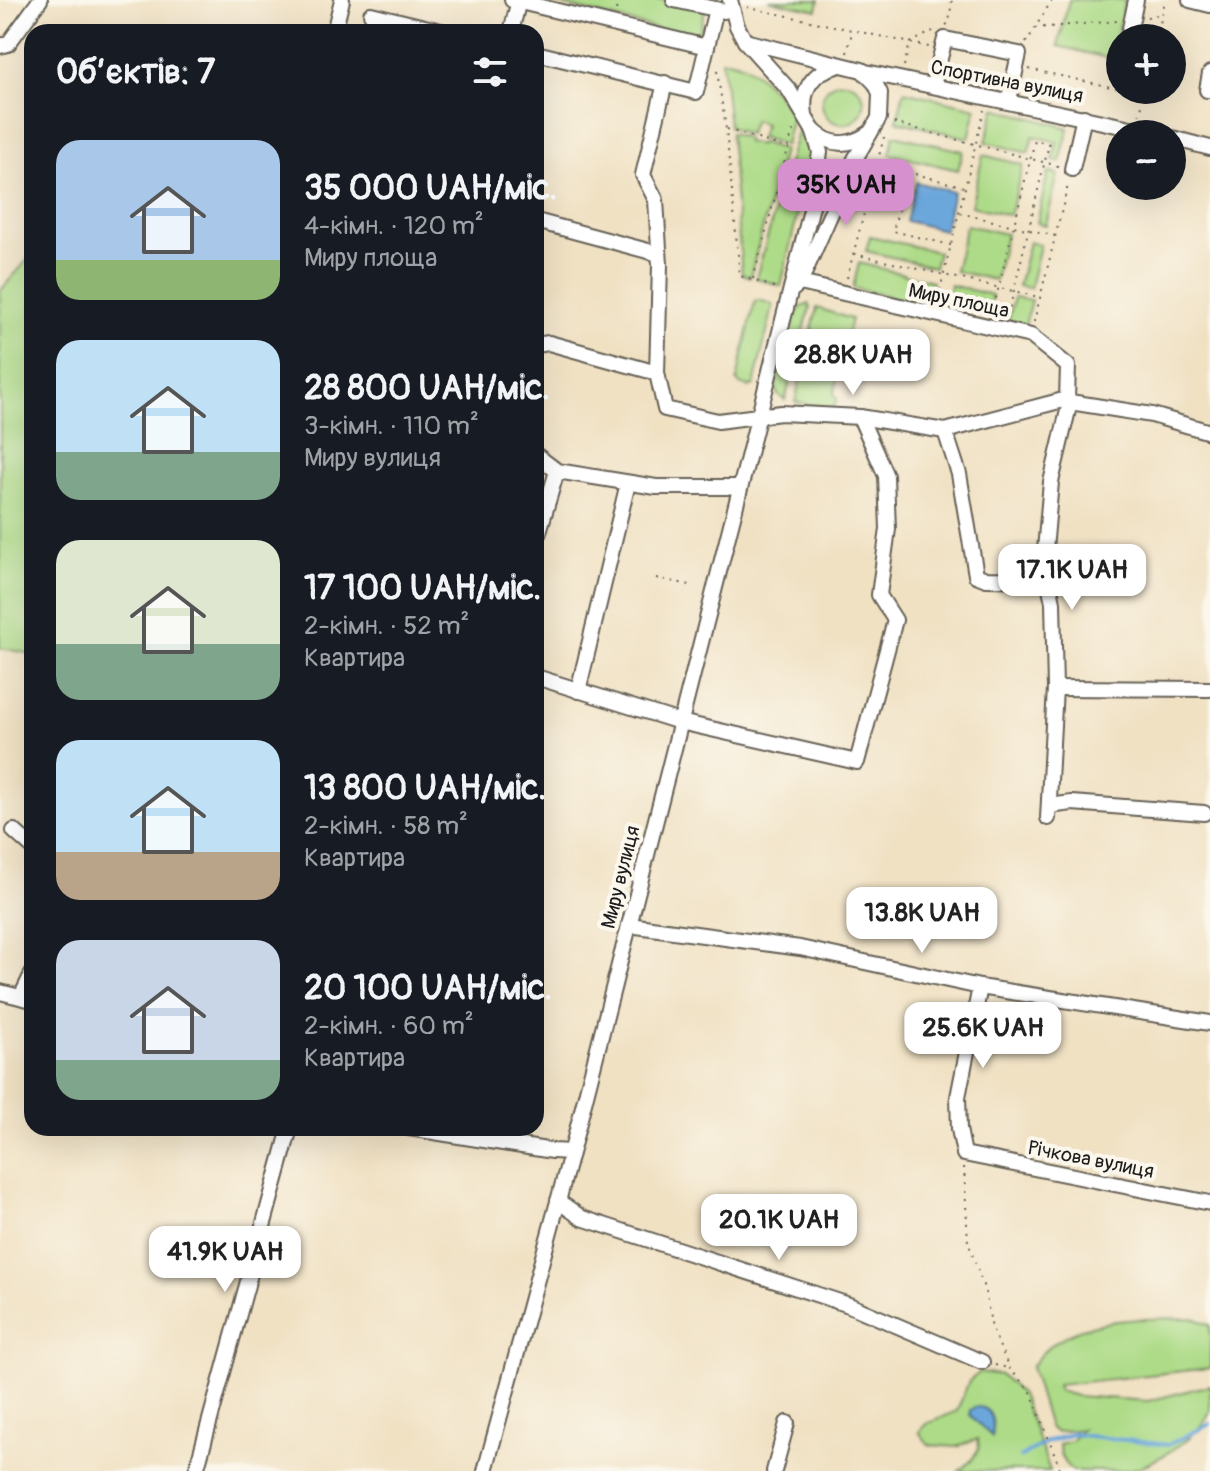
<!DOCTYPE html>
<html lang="uk">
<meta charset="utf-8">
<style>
:root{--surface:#171b24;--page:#242831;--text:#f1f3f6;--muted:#9ea1a6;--accent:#d690ce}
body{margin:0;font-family:Pangolin,sans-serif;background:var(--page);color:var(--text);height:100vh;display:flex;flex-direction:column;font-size:30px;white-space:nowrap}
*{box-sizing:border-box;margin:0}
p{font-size:26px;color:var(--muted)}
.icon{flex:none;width:44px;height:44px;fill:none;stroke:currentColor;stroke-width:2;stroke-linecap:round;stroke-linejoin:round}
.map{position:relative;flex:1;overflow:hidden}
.sheet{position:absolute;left:24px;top:24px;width:520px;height:1112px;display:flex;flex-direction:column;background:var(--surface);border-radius:24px;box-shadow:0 8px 32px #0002}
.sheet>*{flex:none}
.fabs{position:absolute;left:1106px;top:24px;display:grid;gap:16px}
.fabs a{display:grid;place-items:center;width:80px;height:80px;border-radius:50%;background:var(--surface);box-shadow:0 8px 32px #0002;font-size:40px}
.price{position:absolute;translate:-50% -68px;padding:0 18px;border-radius:16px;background:#fff;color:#222;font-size:26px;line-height:52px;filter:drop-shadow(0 2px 4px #0008)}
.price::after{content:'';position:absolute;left:50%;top:48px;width:24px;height:18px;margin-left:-12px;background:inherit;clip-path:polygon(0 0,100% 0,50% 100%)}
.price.selected{background:var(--accent);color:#111}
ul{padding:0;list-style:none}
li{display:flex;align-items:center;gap:24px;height:200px;padding:0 32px}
li span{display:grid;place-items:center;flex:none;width:224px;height:160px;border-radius:24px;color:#555}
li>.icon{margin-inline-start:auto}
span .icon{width:96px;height:96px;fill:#fffc;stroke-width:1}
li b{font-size:34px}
h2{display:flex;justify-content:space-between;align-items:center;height:96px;padding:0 32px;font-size:34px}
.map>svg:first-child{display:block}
.green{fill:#aedb88;stroke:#657c52;stroke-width:2}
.water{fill:#6ca7dc;stroke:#44627c;stroke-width:2}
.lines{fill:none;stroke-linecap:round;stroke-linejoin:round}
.stream{stroke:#6ca7dc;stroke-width:4}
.minor-casing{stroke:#666156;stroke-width:18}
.path{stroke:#666156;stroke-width:2;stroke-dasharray:2 6;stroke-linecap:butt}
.minor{stroke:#fff;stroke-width:14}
.labels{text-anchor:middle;stroke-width:8;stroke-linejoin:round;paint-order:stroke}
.street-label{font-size:20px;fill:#1c1c1c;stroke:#fbf7ec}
</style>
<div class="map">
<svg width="1210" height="1471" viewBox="0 0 1210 1471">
<rect width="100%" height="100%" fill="#fbf7ec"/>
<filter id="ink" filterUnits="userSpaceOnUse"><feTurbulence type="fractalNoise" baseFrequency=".0125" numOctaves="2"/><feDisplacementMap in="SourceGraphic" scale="16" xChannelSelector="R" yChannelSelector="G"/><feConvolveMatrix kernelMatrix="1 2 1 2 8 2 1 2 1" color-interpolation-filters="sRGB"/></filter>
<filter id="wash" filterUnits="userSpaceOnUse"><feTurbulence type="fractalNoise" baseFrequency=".006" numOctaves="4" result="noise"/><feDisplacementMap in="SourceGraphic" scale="32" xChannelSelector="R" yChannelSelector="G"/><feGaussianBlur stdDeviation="1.8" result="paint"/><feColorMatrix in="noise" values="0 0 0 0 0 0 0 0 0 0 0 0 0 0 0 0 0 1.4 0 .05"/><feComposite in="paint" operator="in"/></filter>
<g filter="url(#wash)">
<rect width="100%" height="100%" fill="#f0e1c3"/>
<!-- green -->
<g class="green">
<polygon points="542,0 707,0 698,39"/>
<polygon points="769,0 819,0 817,10"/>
<polygon points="1069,0 1125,0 1111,59 1058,46"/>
<path d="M722 60C751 58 776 93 793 113L785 145 760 137 765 124 754 120 748 134 729 127Z"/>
<circle cx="843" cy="103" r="21"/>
<polygon points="904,91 976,108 969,138 897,121"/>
<polygon points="995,108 1069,128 1060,162 1053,160 1057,142 1033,136 1028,153 986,142"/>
<polygon points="800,121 811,153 781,286 756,278"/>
<polygon points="730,133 746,138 746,142 759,145 760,142 783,150 750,277 742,274"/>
<polygon points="894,135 963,151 958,170 890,154"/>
<polygon points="983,155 1023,165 1010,215 971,206"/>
<polygon points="1048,172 1058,174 1046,225 1037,223"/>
<polygon points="966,225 1006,234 995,280 955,271"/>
<polygon points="870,236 938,252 934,267 866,251"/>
<polygon points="1029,242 1040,245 1030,288 1018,286"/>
<polygon points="32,255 32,654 0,648 0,291"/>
<polygon points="859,263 932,281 926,305 853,288"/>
<polygon points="950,285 992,295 988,315 945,306"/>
<polygon points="1014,297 1031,300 1025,326 1008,322"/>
<polygon points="759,300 772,304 773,307 754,385 749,387 739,384 737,380 755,301"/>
<polygon points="809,304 810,308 785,400 777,394 776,381 795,315 801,307"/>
<polygon points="817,308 851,319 834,394 837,399 834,407 829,408 795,402"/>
<path d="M1194 1318 1210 1325V1368L1057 1385 1059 1391 1076 1396 1148 1401 1210 1385C1210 1393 1210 1403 1210 1410 1204 1435 1153 1464 1130 1470 1113 1471 1090 1471 1073 1471 1063 1464 1059 1455 1059 1444L1071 1441 1082 1429 1055 1432 1049 1427 1031 1367C1065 1314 1138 1319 1194 1318Z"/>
<polygon points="980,1372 1001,1375 1021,1394 1050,1471 959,1471 971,1461 979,1448 978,1439 957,1447 929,1445 919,1432 926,1424 957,1411 969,1381"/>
</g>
<!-- water -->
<g class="water">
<polygon points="916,182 953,192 944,230 906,221"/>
<path d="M975 1407C993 1406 994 1422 992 1437L970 1415V1410Z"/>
</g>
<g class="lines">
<!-- stream -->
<polyline class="stream" points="1021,1457 1046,1442 1072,1434 1168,1445 1210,1424"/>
</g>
</g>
<g filter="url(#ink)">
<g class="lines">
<!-- minor casing -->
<g class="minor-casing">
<g id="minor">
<polyline points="512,0 707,47"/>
<polyline points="674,0 724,11"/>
<polyline points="1190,0 1210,5"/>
<polyline points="371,14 445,32"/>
<polyline points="334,32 342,0"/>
<polyline points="511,32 519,0"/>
<polyline points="1128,38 1136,0"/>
<polyline points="745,41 862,70 875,83 880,93 879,118 855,159 800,283 794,288"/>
<polyline points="0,46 8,44 40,0"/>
<polyline points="536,53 696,92 716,9"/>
<polyline points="866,72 1159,134"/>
<polyline points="1210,73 1207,90 1210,90"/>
<polyline points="933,85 945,39 1019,54 1009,100"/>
<path d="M805 115C801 90 812 72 837 66"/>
<path d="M813 130C829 146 849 147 868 134"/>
<polyline points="1172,138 1210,148"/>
<polyline points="1072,169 1084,117"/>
<polyline points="536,221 659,254"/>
<polyline points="800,283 1031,336 1068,366 1067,399 1070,402 1152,415 1210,432"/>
<polyline points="536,345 549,343 657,373 665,409 718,421 781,413 860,417 945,431 1067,399"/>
<polyline points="657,373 660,265 656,200 643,175 665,83"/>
<polyline points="945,431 959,474 976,575 986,579 1048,580"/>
<polyline points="536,455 557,471 656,487 740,487"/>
<polyline points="536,542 557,471"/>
<polyline points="536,677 680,722 857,762 895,620 879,595 888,529 886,476 860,417"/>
<polyline points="1055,688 1210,689"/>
<polyline points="578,691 628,483"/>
<polyline points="1049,806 1072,803 1204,813"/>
<polyline points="1048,818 1055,688 1053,602 1044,561 1051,482 1070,402"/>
<polyline points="14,831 32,847"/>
<polyline points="629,925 800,948 980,987 1210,1023"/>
<polyline points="980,987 958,1097 959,1129 964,1154 1210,1203"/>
<polyline points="0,992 32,1000"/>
<polyline points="21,997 32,974"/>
<polyline points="409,1128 553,1151 571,1152"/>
<polyline points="558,1201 582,1218 849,1305 982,1362"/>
<polyline points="196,1471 290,1128"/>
<polyline points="485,1471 573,1146 813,202 820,152 813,130 789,90 745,41 737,26 730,0"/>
<polyline points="774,1471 787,1423"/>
</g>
</g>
<!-- path -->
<g class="path">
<polyline points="747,7 929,47"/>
<polyline points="616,10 619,0"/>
<polyline points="1147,17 1162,14"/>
<polyline points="946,25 949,23 952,0"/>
<polyline points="1035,28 1117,21"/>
<polyline points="1157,38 1165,0"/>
<polyline points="1026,43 1052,0"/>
<polyline points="847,53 852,32"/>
<polyline points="904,66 910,43 933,31"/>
<polyline points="1029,69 1120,89"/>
<polyline points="717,71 726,129 740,276 777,288"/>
<polyline points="1125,90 1145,94 1139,116"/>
<polyline points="894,123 1058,166"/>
<polyline points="727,129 789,149"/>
<polyline points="872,188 901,195"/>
<polyline points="960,213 1055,236"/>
<polyline points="951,245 893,231 908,172 964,187"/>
<polyline points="854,254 1039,297"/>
<polyline points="847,278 884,137"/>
<polyline points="753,279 794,127"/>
<polyline points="938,298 984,110"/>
<polyline points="992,314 1035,140 1049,144 1008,315"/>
<polyline points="1034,322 1068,185"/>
<polyline points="656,578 690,585"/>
<polyline points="964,1167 968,1242 985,1291 992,1329 1009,1368 1031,1392 1061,1471"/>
<polyline points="995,1365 1008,1368"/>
</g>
<!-- minor -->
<use href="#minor" class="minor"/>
</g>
</g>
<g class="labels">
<!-- street labels -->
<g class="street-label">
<text transform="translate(1007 81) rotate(11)" y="7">Спортивна вулиця</text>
<text transform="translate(959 300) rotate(12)" y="7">Миру площа</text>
<text transform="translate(620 877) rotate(-76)" y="7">Миру вулиця</text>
<text transform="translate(1091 1159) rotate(11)" y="7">Річкова вулиця</text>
</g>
</g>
</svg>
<div class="fabs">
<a>+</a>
<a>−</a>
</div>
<b class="price selected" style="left:846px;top:227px">35K UAH</b>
<b class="price" style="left:853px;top:397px">28.8K UAH</b>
<b class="price" style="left:1072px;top:612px">17.1K UAH</b>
<b class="price" style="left:922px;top:955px">13.8K UAH</b>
<b class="price" style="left:983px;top:1070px">25.6K UAH</b>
<b class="price" style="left:779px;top:1262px">20.1K UAH</b>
<b class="price" style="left:225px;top:1294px">41.9K UAH</b>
<section class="sheet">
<h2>Об’єктів: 7<svg class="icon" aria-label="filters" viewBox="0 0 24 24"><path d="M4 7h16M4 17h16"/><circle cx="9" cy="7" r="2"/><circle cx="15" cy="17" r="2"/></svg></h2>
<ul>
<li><span style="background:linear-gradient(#a9c7e8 75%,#8fb573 0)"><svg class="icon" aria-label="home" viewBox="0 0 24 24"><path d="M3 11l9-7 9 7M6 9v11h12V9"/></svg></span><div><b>35 000 UAH/міс.</b><p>4-кімн. · 120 m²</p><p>Миру площа</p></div></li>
<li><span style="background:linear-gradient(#bfe0f5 70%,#7fa58c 0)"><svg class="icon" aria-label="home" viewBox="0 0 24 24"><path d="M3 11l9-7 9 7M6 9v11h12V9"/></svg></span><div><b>28 800 UAH/міс.</b><p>3-кімн. · 110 m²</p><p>Миру вулиця</p></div></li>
<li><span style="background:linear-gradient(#dfe7d0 65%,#7fa58c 0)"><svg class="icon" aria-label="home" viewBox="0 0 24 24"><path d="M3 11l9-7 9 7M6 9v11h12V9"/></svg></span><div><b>17 100 UAH/міс.</b><p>2-кімн. · 52 m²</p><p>Квартира</p></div></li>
<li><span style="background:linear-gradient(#bfe0f5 70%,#b9a48a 0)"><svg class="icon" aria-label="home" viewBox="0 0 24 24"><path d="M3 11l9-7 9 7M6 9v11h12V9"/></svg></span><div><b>13 800 UAH/міс.</b><p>2-кімн. · 58 m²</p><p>Квартира</p></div></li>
<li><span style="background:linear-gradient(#c9d6e8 75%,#7fa58c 0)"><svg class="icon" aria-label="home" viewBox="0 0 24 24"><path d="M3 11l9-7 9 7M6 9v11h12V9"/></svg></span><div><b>20 100 UAH/міс.</b><p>2-кімн. · 60 m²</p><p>Квартира</p></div></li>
</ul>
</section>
</div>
